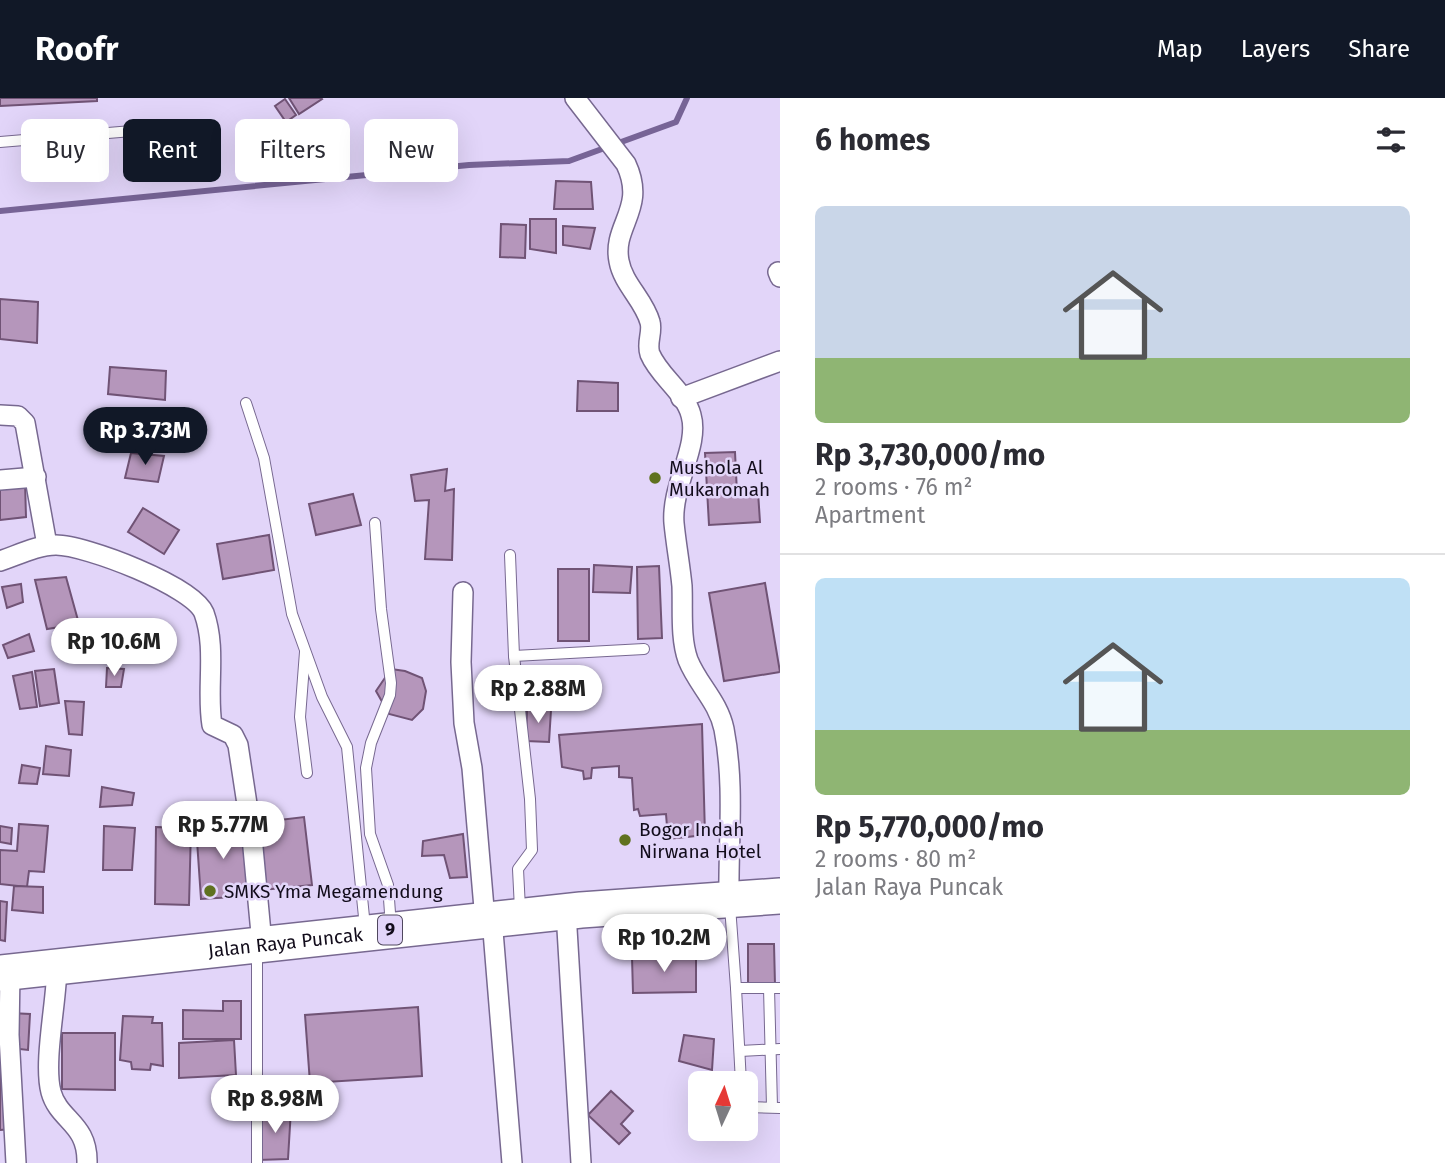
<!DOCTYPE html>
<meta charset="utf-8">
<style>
:root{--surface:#fff;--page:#f7f7f7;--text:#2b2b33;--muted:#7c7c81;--line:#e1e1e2;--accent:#111827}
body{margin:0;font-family:"Fira Sans",sans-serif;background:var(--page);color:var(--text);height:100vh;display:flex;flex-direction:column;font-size:26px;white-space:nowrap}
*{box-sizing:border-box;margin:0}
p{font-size:23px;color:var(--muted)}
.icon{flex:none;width:38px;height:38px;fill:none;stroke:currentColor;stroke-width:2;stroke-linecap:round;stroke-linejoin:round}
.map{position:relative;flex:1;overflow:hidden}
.side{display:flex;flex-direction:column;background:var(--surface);width:665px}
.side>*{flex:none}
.top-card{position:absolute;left:21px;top:21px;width:653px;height:63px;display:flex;gap:14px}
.needle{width:46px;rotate:4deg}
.buttons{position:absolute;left:688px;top:973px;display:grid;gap:14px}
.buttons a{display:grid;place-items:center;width:70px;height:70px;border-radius:10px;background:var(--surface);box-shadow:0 7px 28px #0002;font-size:35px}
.price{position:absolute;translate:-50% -60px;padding:0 16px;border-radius:24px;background:#fff;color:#222;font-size:23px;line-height:46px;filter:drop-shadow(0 2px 4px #0008)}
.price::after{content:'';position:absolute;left:50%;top:42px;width:21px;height:16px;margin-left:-10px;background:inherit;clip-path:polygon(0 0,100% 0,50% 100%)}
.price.current{background:var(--accent);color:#fff}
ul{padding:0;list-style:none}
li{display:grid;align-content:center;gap:14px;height:371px;padding:0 35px}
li+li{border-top:2px solid var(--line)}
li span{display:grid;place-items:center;height:217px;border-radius:10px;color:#555}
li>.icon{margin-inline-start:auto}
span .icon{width:126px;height:126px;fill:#fffc;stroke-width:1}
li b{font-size:30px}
h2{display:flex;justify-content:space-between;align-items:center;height:84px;padding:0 35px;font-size:30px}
.pill{padding:0 24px;border-radius:10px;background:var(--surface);box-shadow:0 7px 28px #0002;font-size:24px;line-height:63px}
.pill.current{background:var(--accent);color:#fff}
header{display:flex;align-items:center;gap:42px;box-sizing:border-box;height:98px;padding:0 35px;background:var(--accent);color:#fff}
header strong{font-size:33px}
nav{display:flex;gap:38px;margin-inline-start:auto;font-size:24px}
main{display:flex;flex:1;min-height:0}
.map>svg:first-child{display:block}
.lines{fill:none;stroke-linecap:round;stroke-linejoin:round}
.stream{stroke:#776496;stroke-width:6}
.building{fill:#b596bb;stroke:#705375;stroke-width:2}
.lane-casing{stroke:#776890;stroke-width:12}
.street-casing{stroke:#776890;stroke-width:22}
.highway-casing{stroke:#776890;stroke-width:38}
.lane{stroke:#fff;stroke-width:10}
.street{stroke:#fff;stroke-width:19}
.highway{stroke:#fff;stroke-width:35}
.poi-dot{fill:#5f711f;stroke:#e2d5f9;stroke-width:2.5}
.labels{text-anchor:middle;stroke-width:5;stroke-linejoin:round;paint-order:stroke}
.shield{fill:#e2d5f9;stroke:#50485e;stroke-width:2}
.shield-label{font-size:18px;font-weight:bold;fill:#120c1b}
.poi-label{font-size:19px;fill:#120c1b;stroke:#e2d5f9;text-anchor:start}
.street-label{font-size:19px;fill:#120c1b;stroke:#e2d5f9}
</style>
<header>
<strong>Roofr</strong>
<nav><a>Map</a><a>Layers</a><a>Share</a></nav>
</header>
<main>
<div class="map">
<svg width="780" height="1065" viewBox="0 0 780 1065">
<rect width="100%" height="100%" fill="#e2d5f9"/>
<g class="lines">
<!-- stream -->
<polyline class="stream" points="0,113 469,67 569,63 676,24 687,0"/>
</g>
<!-- building -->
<g class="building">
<polygon points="0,0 97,0 97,3 0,8"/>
<polygon points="289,0 321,0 322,1 299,16"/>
<polygon points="285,1 296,17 286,24 275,8"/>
<polygon points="556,83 591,84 593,111 554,111"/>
<polygon points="530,121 556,121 556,155 530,151"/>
<polygon points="501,126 526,127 525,160 500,159"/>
<polygon points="563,128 595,130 590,151 563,147"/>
<polygon points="0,201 38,204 37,245 0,241"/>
<polygon points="110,269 166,273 165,302 108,296"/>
<polygon points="578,283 618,285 618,313 577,313"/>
<polygon points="735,354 737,395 758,394 760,424 709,427 705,355"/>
<polygon points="131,355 164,358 158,384 125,380"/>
<polygon points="447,371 445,393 454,391 452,462 425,461 429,402 415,403 411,377"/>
<polygon points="25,384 26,419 0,422 0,389"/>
<polygon points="353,396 361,427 316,437 309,406"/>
<polygon points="143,410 179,432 164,456 128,434"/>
<polygon points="269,437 274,472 223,481 217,446"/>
<polygon points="594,467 632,469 630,495 593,494"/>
<polygon points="659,468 662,540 638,541 637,469"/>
<rect x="558" y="471" width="31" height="72"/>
<polygon points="66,479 79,526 47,531 35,482"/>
<polygon points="765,485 780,574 724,583 709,495"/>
<polygon points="21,486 23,504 7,510 2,489"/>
<polygon points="29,536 34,553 8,560 3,547"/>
<polygon points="107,570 124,571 121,589 106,589"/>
<polygon points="54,571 59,605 40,608 35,573"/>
<polygon points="391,571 405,573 422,580 426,593 423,611 412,622 389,616 376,593"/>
<polygon points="32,574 37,609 20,611 13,578"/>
<polygon points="65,603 84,604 82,637 69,636"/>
<polygon points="527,611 551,612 549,644 526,643"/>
<polygon points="702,626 705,737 668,741 666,716 640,718 638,711 634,712 632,680 619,679 619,668 592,670 591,680 584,681 583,673 562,669 559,637"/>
<polygon points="46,648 71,652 69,678 43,676"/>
<polygon points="22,667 40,670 37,686 19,685"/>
<polygon points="102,689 134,695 132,707 100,709"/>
<polygon points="304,719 312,787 263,792 255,725"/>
<polygon points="245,724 250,798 201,801 196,728"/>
<polygon points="19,726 48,728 44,774 29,773 27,789 0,786 0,752 17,753"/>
<polygon points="0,728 12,730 11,746 0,744"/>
<polygon points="104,728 135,730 132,772 103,772"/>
<polygon points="156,729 191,730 189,807 155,806"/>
<polygon points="463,736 467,779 450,780 444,757 422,758 423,743"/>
<polygon points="14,788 43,789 43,815 12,812"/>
<polygon points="0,803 7,804 5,843 0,842"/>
<polygon points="748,846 774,846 775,887 748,887"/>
<polygon points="696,857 696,894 633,895 632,859"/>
<polygon points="223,903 241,903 241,941 183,941 183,912 223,913"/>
<polygon points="418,909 422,978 310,985 305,917"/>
<polygon points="10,915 30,916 28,952 11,950"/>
<polygon points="123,918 153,919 152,925 162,925 163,968 151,966 150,972 132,971 131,964 120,962"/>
<polygon points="62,935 115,935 115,992 62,991"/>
<polygon points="684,937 714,941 712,972 679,963"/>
<polygon points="234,942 236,977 179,980 179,945"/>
<polygon points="0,968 7,968 11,1031 0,1032"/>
<polygon points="611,993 633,1013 621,1026 630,1035 619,1046 588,1017"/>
<polygon points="291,1011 288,1061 258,1062 261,1013"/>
</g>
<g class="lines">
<!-- lane casing -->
<g class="lane-casing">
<g id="lane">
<polyline points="0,44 132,33"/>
<polyline points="246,305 264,360 292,516 322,599 347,649 365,829"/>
<polyline points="375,425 381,511 391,585 390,597 371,645 366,670 370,736 388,787 391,829"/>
<polyline points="510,457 514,558 530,701 532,752 518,771 520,811"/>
<polyline points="305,554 300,619 307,675"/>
<polyline points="514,558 644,551"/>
<polyline points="730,808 736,890"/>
<polyline points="769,890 772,1009"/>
<polyline points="740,953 780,951"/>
<polyline points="741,985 736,890 780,890"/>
<polyline points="746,1009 780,1010"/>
<polyline points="257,1065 257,852"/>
</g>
</g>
<!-- street casing -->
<g class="street-casing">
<g id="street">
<path d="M575 0 626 66C647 111 612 127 619 163 623 186 644 202 650 224 653 234 646 245 650 256 659 278 685 294 691 317 700 348 671 387 674 425 676 446 680 467 682 488 683 511 680 540 688 562 698 587 718 603 724 631 735 688 728 744 729 801"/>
<polyline points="778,174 780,179"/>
<polyline points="681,300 780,263"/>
<polyline points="0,317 18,318 25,325 47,447"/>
<polyline points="0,382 36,379"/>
<path d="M0 463C18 457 37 447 56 447 85 447 193 488 204 515 217 551 206 591 212 627L233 637 238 647 252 739 262 846"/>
<polyline points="463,494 461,564 464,625 472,670 485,822"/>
<polyline points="566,814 581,1065"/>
<polyline points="492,821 512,1065"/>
<path d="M57 868C57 902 43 964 51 994 59 1023 88 1025 87 1065"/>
<polyline points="10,873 9,937 16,1065"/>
</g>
</g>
<!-- highway casing -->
<g class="highway-casing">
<g id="highway">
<path id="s1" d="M0 875 581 812 780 798"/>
</g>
</g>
<!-- lane -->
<use href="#lane" class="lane"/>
<!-- street -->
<use href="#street" class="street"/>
<!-- highway -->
<use href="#highway" class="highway"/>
</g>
<!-- markers -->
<g class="poi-dot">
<circle cx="655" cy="380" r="7"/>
<circle cx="625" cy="742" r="7"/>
<circle cx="210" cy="793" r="7"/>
</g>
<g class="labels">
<!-- shield labels -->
<rect class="shield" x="378" y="817.5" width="24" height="29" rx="5"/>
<g class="shield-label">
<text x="390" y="838">9</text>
</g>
<!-- poi labels -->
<g class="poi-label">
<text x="669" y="376">Mushola Al<tspan x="669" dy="22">Mukaromah</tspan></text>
<text x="639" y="738">Bogor Indah<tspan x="639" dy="22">Nirwana Hotel</tspan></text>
<text x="224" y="800">SMKS Yma Megamendung</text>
</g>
<!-- street labels -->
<g class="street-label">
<text dy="7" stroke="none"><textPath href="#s1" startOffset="287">Jalan Raya Puncak</textPath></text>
</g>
</g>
</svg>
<div class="buttons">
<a><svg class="needle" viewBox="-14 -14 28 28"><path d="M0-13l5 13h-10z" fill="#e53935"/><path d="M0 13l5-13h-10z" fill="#7c7c81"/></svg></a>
</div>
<b class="price current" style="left:145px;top:369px">Rp 3.73M</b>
<b class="price" style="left:114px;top:580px">Rp 10.6M</b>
<b class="price" style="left:538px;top:627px">Rp 2.88M</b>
<b class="price" style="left:223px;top:763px">Rp 5.77M</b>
<b class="price" style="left:664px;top:876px">Rp 10.2M</b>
<b class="price" style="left:275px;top:1037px">Rp 8.98M</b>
<div class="top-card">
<a class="pill">Buy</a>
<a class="pill current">Rent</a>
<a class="pill">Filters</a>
<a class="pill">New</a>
</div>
</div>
<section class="side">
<h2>6 homes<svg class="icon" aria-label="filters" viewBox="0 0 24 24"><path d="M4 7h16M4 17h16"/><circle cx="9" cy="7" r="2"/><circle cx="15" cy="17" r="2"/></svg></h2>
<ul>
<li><span style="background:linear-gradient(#c9d6e8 70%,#8fb573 0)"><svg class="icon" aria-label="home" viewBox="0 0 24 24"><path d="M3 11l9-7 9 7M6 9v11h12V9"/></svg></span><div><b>Rp 3,730,000/mo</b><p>2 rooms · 76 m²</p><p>Apartment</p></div></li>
<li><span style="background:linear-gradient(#bfe0f5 70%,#8fb573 0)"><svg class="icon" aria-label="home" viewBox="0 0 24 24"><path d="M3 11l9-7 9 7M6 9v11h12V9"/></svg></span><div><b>Rp 5,770,000/mo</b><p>2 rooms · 80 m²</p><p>Jalan Raya Puncak</p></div></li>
</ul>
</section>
</main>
